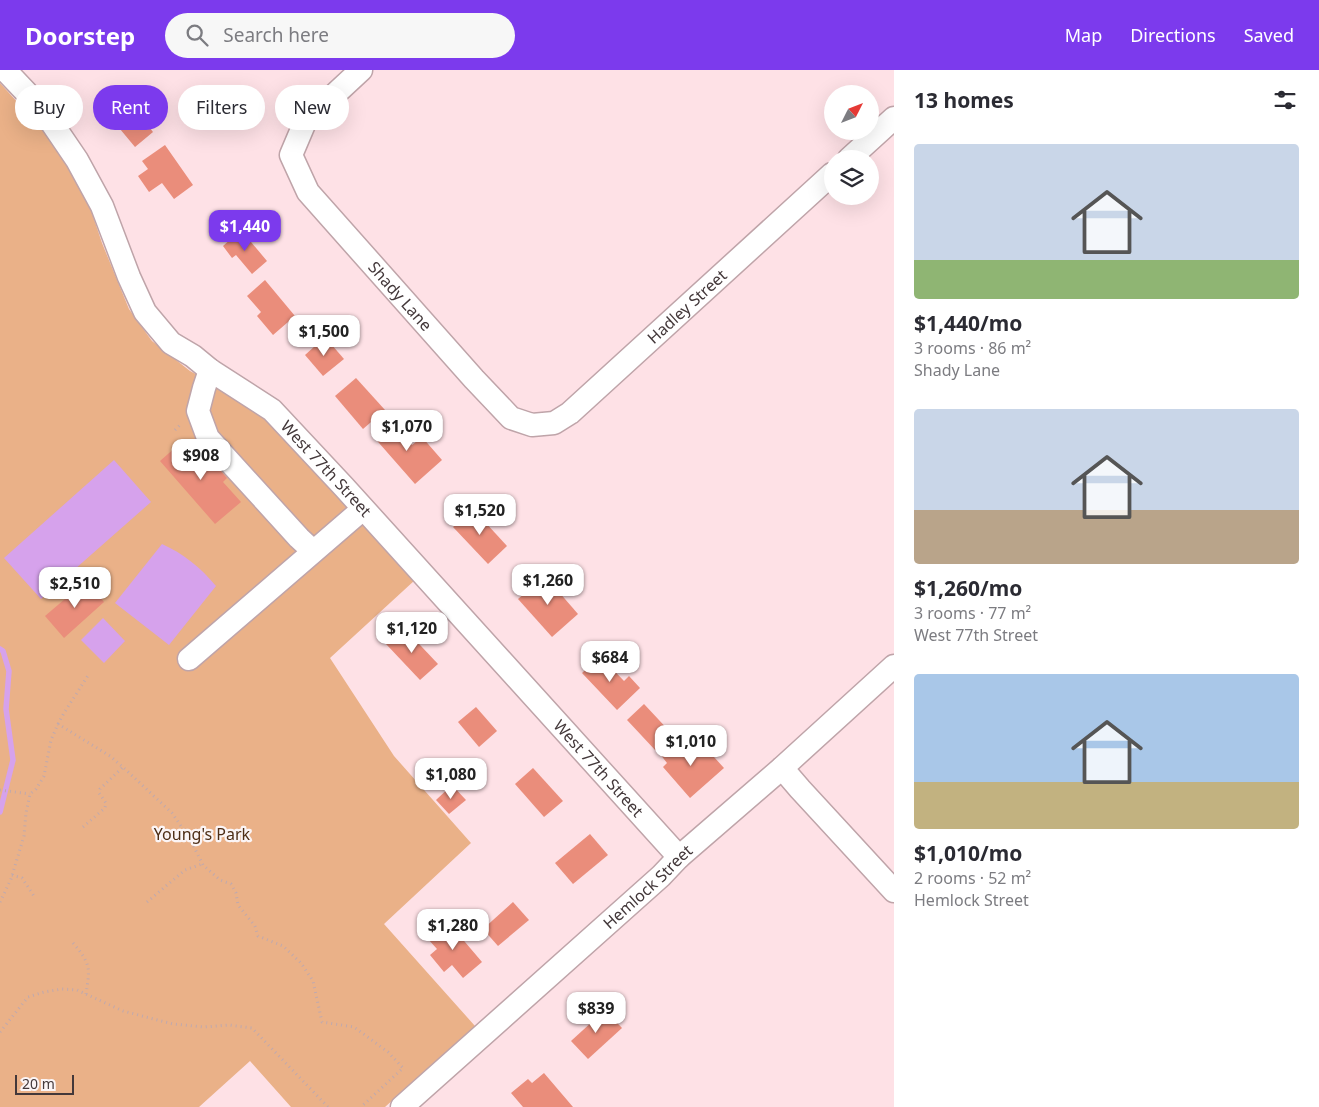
<!DOCTYPE html>
<meta charset="utf-8">
<style>
:root{--surface:#fff;--page:#f7f7f7;--text:#2b2b33;--muted:#7c7c81;--accent:#7c3aed}
body{margin:0;font-family:"Noto Sans",sans-serif;background:var(--page);color:var(--text);height:100vh;display:flex;flex-direction:column;font-size:19px;white-space:nowrap}
*{box-sizing:border-box;margin:0}
p{font-size:16px;color:var(--muted)}
.icon{flex:none;width:28px;height:28px;fill:none;stroke:currentColor;stroke-width:2;stroke-linecap:round;stroke-linejoin:round}
.map{position:relative;flex:1;overflow:hidden}
.side{display:flex;flex-direction:column;background:var(--surface);width:425px}
.side>*{flex:none}
.top-card{position:absolute;left:15px;top:15px;width:475px;height:45px;display:flex;gap:10px}
.needle{width:32px;rotate:48deg}
.tools{position:absolute;left:824px;top:15px;display:grid;gap:10px}
.tools a{display:grid;place-items:center;width:55px;height:55px;border-radius:50%;background:var(--surface);box-shadow:0 5px 20px #0002;font-size:25px}
.scale{position:absolute;left:15px;bottom:12px;width:59px;box-sizing:border-box;padding-left:5px;border:2px solid #43383a;border-top:0;font-size:14px;line-height:18px;white-space:nowrap;color:#43383a;-webkit-text-stroke:4px #fbf5f6;paint-order:stroke}
.price{position:absolute;translate:-50% -42px;padding:0 11px;border-radius:10px;background:#fff;color:#222;font-size:16px;line-height:32px;filter:drop-shadow(0 1px 2px #0008)}
.price::after{content:'';position:absolute;left:50%;top:30px;width:15px;height:11px;margin-left:-8px;background:inherit;clip-path:polygon(0 0,100% 0,50% 100%)}
.price.active{background:var(--accent);color:#fff}
ul{padding:0;list-style:none}
li{display:grid;align-content:center;gap:10px;height:265px;padding:0 20px}
li span{display:grid;place-items:center;height:155px;border-radius:5px;color:#555}
li>.icon{margin-inline-start:auto}
span .icon{width:90px;height:90px;fill:#fffc;stroke-width:1}
li b{font-size:21px}
h2{display:flex;justify-content:space-between;align-items:center;height:60px;padding:0 20px;font-size:21px}
.chip{padding:0 18px;border-radius:22px;background:var(--surface);box-shadow:0 5px 20px #0002;font-size:18px;line-height:45px}
.chip.active{background:var(--accent);color:#fff}
header{display:flex;align-items:center;gap:30px;box-sizing:border-box;height:70px;padding:0 25px;background:var(--accent);color:#fff}
header strong{font-size:24px}
nav{display:flex;gap:28px;margin-inline-start:auto;font-size:18px}
.search{width:350px;height:45px;background:var(--page);display:flex;align-items:center;gap:12px;box-sizing:border-box;padding:0 18px;border-radius:28px;color:var(--muted);font-size:19px}
main{display:flex;flex:1;min-height:0}
.map>svg:first-child{display:block}
.green{fill:#eab188}
.water{fill:#d6a2ec}
.lines{fill:none;stroke-linecap:round;stroke-linejoin:round}
.stream{stroke:#d6a2ec;stroke-width:5.5}
.building{fill:#ea8d7b}
.minor-casing{stroke:#bfa4a9;stroke-width:25}
.path{stroke:#c0a9ad;stroke-width:3;stroke-dasharray:1 4;stroke-linecap:butt}
.minor{stroke:#fff;stroke-width:22}
.labels{text-anchor:middle;stroke-width:4.5;stroke-linejoin:round;paint-order:stroke}
.street-label{font-size:16px;fill:#43383a;stroke:#fbf5f6}
.park-label{font-size:16px;fill:#4e2e16;stroke:#fbf5f6}
</style>
<header>
<strong>Doorstep</strong>
<div class="search"><svg class="icon" aria-label="search" viewBox="0 0 24 24"><circle cx="10" cy="10" r="6"/><path d="M15 15l6 6"/></svg>Search here</div>
<nav><a>Map</a><a>Directions</a><a>Saved</a></nav>
</header>
<main>
<div class="map">
<svg width="894" height="1037" viewBox="0 0 894 1037">
<rect width="100%" height="100%" fill="#fee1e6"/>
<!-- green -->
<polygon class="green" points="0,13 47,65 65,89 91,140 102,173 129,239 152,271 190,301 246,331 265,345 415,510 330,588 394,686 471,773 384,854 475,956 385,1037 291,1037 250,991 199,1037 0,1037"/>
<!-- water -->
<g class="water">
<polygon points="114,390 151,432 41,529 4,488"/>
<path d="M162 474C184 484 200 497 216 516L169 575 115 533Z"/>
<polygon points="103,548 125,571 104,593 81,570"/>
</g>
<g class="lines">
<!-- stream -->
<polyline class="stream" points="0,579 3,581 9,601 6,639 13,690 0,742"/>
</g>
<!-- building -->
<g class="building">
<polygon points="132,18 148,37 139,44 153,62 135,77 105,41"/>
<polygon points="165,75 193,115 174,129 162,113 149,122 138,106 148,99 142,91"/>
<polygon points="241,160 267,191 252,204 236,185 232,188 223,176"/>
<polygon points="265,210 295,246 273,265 257,246 261,242 247,226"/>
<polygon points="325,267 344,289 323,306 305,285"/>
<polygon points="356,308 385,340 363,359 335,326"/>
<polygon points="390,350 412,375 422,367 442,390 415,414 372,365"/>
<polygon points="185,369 208,395 213,392 227,408 223,412 241,432 215,454 160,391"/>
<polygon points="473,439 507,476 488,494 453,457"/>
<polygon points="545,506 578,544 552,567 518,529"/>
<polygon points="86,511 104,532 64,568 45,546"/>
<polygon points="403,557 438,594 420,610 386,574"/>
<polygon points="600,586 624,611 629,606 640,618 617,640 582,603"/>
<polygon points="644,634 673,665 656,681 627,650"/>
<polygon points="476,637 497,661 479,677 458,652"/>
<polygon points="675,671 683,679 689,674 696,683 704,676 724,698 690,728 663,697 667,693 660,684"/>
<polygon points="533,698 563,731 544,747 515,714"/>
<polygon points="452,715 466,730 449,744 436,730"/>
<polygon points="590,764 608,785 573,814 555,793"/>
<polygon points="513,832 529,850 498,876 483,859"/>
<polygon points="448,852 482,892 463,908 452,895 444,902 430,885 437,879 428,869"/>
<polygon points="605,940 622,958 588,989 571,971"/>
<polygon points="544,1003 573,1037 523,1037 511,1023 528,1009 532,1013"/>
</g>
<g class="lines">
<!-- minor casing -->
<g class="minor-casing">
<g id="minor">
<path id="s1" d="M5 0 43 40 77 90 102 136 129 207 145 242 171 273 193 286 210 300 272 340 344 417 679 787"/>
<path id="s2" d="M361 0 305 52 291 85 308 122 474 309 511 348 532 355 554 353 570 343 832 104"/>
<polyline points="849,89 894,48"/>
<polyline points="210,300 204,318 198,341 208,368 299,468 313,481"/>
<polyline points="189,589 363,439"/>
<polyline points="782,698 800,719 894,821"/>
<path id="s3" d="M402 1037 661 806 679 787 782 698 894 596"/>
</g>
</g>
<!-- path -->
<g class="path">
<polyline points="175,360 181,354"/>
<polyline points="58,654 64,643 89,604"/>
<polyline points="0,720 30,724"/>
<polyline points="83,757 105,738 106,733 99,723 100,719 123,697"/>
<polyline points="12,805 22,808 34,826"/>
<polyline points="0,832 11,809 24,766 26,743 30,724 36,719 44,706 51,670 58,654 110,686 125,699 172,743 190,769 203,795 220,810 231,814 236,823 238,835 255,856 258,866 283,876 301,893 313,911 322,952 354,957 388,982 403,998 361,1037"/>
<polyline points="147,832 185,800 202,794"/>
<path d="M73 873C91 894 90 898 86 924"/>
<polyline points="0,962 28,927 44,922 62,919 77,920 123,941 173,954 204,957 229,955 252,958 328,1037"/>
</g>
<!-- minor -->
<use href="#minor" class="minor"/>
</g>
<g class="labels">
<!-- street labels -->
<g class="street-label">
<text dy="6" stroke="none"><textPath href="#s2" startOffset="292">Shady Lane</textPath></text>
<text dy="6" stroke="none"><textPath href="#s2" startOffset="678">Hadley Street</textPath></text>
<text dy="6" stroke="none"><textPath href="#s1" startOffset="524">West 77th Street</textPath></text>
<text dy="6" stroke="none"><textPath href="#s1" startOffset="929">West 77th Street</textPath></text>
<text dy="6" stroke="none"><textPath href="#s3" startOffset="330">Hemlock Street</textPath></text>
</g>
<!-- park labels -->
<g class="park-label">
<text x="202" y="770">Young's Park</text>
</g>
</g>
</svg>
<div class="tools">
<a><svg class="needle" viewBox="-14 -14 28 28"><path d="M0-13l5 13h-10z" fill="#e53935"/><path d="M0 13l5-13h-10z" fill="#7c7c81"/></svg></a>
<a><svg class="icon" aria-label="layers" viewBox="0 0 24 24"><path d="M12 4l9 5-9 5-9-5zM3 14l9 5 9-5"/></svg></a>
</div>
<div class="scale">20 m</div>
<b class="price active" style="left:245px;top:182px">$1,440</b>
<b class="price" style="left:324px;top:287px">$1,500</b>
<b class="price" style="left:407px;top:382px">$1,070</b>
<b class="price" style="left:201px;top:411px">$908</b>
<b class="price" style="left:480px;top:466px">$1,520</b>
<b class="price" style="left:548px;top:536px">$1,260</b>
<b class="price" style="left:75px;top:539px">$2,510</b>
<b class="price" style="left:412px;top:584px">$1,120</b>
<b class="price" style="left:610px;top:613px">$684</b>
<b class="price" style="left:691px;top:697px">$1,010</b>
<b class="price" style="left:451px;top:730px">$1,080</b>
<b class="price" style="left:453px;top:881px">$1,280</b>
<b class="price" style="left:596px;top:964px">$839</b>
<div class="top-card">
<a class="chip">Buy</a>
<a class="chip active">Rent</a>
<a class="chip">Filters</a>
<a class="chip">New</a>
</div>
</div>
<section class="side">
<h2>13 homes<svg class="icon" aria-label="filters" viewBox="0 0 24 24"><path d="M4 7h16M4 17h16"/><circle cx="9" cy="7" r="2"/><circle cx="15" cy="17" r="2"/></svg></h2>
<ul>
<li><span style="background:linear-gradient(#c9d6e8 75%,#8fb573 0)"><svg class="icon" aria-label="home" viewBox="0 0 24 24"><path d="M3 11l9-7 9 7M6 9v11h12V9"/></svg></span><div><b>$1,440/mo</b><p>3 rooms · 86 m²</p><p>Shady Lane</p></div></li>
<li><span style="background:linear-gradient(#c9d6e8 65%,#b9a48a 0)"><svg class="icon" aria-label="home" viewBox="0 0 24 24"><path d="M3 11l9-7 9 7M6 9v11h12V9"/></svg></span><div><b>$1,260/mo</b><p>3 rooms · 77 m²</p><p>West 77th Street</p></div></li>
<li><span style="background:linear-gradient(#a9c7e8 70%,#c2b280 0)"><svg class="icon" aria-label="home" viewBox="0 0 24 24"><path d="M3 11l9-7 9 7M6 9v11h12V9"/></svg></span><div><b>$1,010/mo</b><p>2 rooms · 52 m²</p><p>Hemlock Street</p></div></li>
</ul>
</section>
</main>
